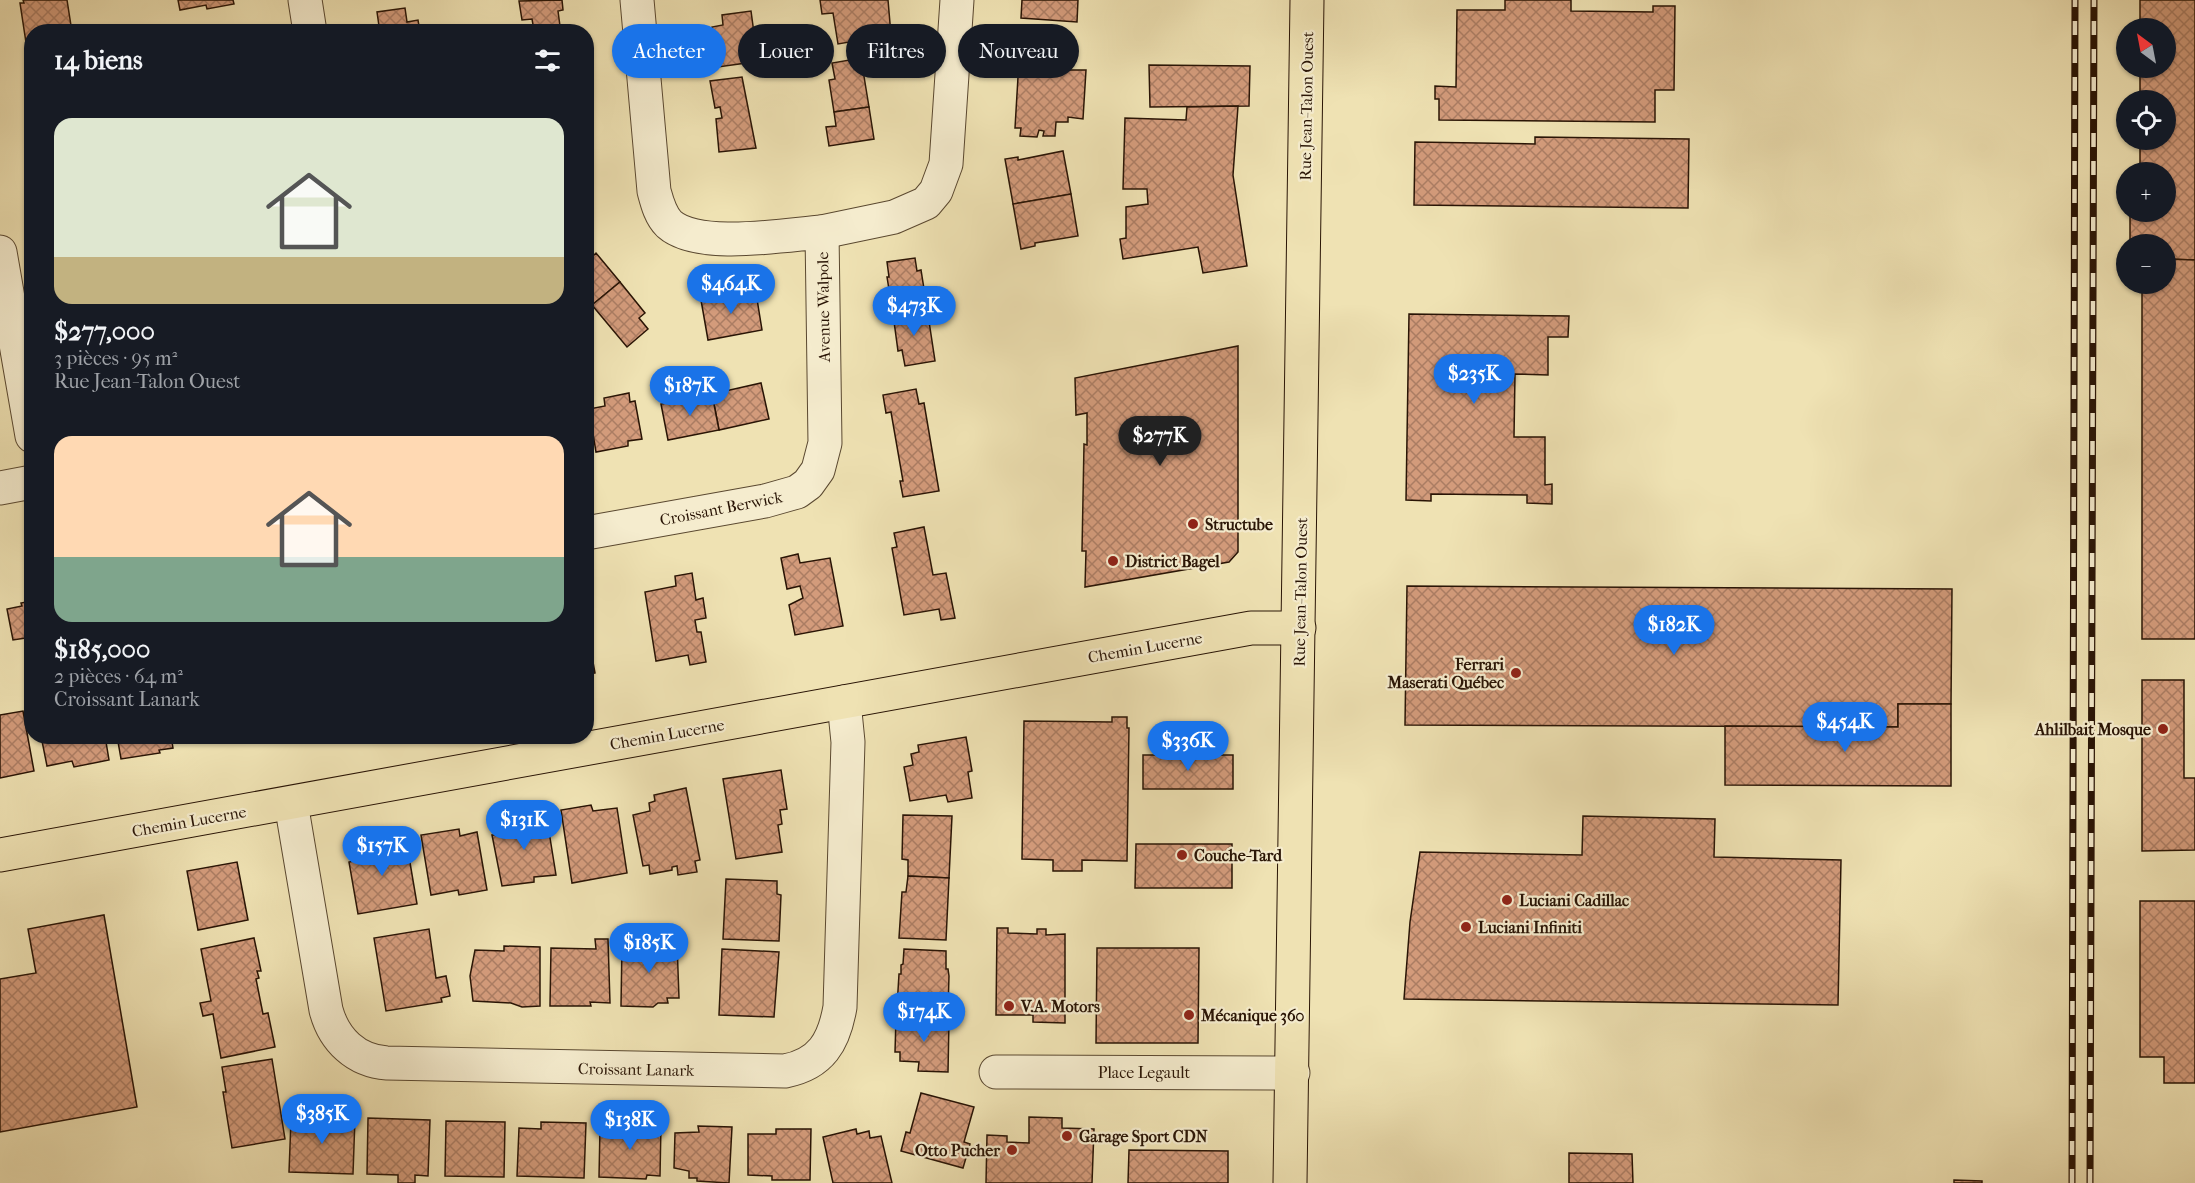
<!DOCTYPE html>
<html lang="fr">
<meta charset="utf-8">
<style>
:root{--surface:#171b24;--page:#242831;--text:#f1f3f6;--muted:#9ea1a6;--accent:#1a73e8}
body{margin:0;font-family:"IM FELL French Canon",serif;background:var(--page);color:var(--text);height:100vh;display:flex;flex-direction:column;font-size:22px;white-space:nowrap}
*{box-sizing:border-box;margin:0}
p{font-size:20px;color:var(--muted)}
.icon{flex:none;width:33px;height:33px;fill:none;stroke:currentColor;stroke-width:2;stroke-linecap:round;stroke-linejoin:round}
.map{position:relative;flex:1;overflow:hidden}
.panel{position:absolute;left:24px;top:24px;width:570px;height:720px;display:flex;flex-direction:column;background:var(--surface);border-radius:24px;box-shadow:0 2px 4px #0004}
.panel>*{flex:none}
.banner{position:absolute;left:612px;top:24px;width:570px;height:54px;display:flex;gap:12px}
.needle{width:39px;rotate:328deg}
.buttons{position:absolute;left:2116px;top:18px;display:grid;gap:12px}
.buttons a{display:grid;place-items:center;width:60px;height:60px;border-radius:50%;background:var(--surface);box-shadow:0 2px 4px #0004;font-size:30px}
.price{position:absolute;translate:-50% -51px;padding:0 14px;border-radius:21px;background:var(--accent);color:#fff;font-size:20px;line-height:39px;filter:drop-shadow(0 2px 3px #0008)}
.price::after{content:'';position:absolute;left:50%;top:36px;width:18px;height:14px;margin-left:-9px;background:inherit;clip-path:polygon(0 0,100% 0,50% 100%)}
.price.active{background:#222;color:#fff}
ul{padding:0;list-style:none}
li{display:grid;align-content:center;gap:12px;height:318px;padding:0 30px}
li span{display:grid;place-items:center;height:186px;border-radius:18px;color:#555}
li>.icon{margin-inline-start:auto}
span .icon{width:108px;height:108px;fill:#fffc;stroke-width:1}
li b{font-size:26px}
h2{display:flex;justify-content:space-between;align-items:center;height:72px;padding:0 30px;font-size:26px}
.chip{padding:0 21px;border-radius:27px;background:var(--surface);box-shadow:0 2px 4px #0004;font-size:21px;line-height:54px}
.chip.active{background:var(--accent);color:#fff}
.map>svg:first-child{display:block}
.building{fill:url(#building-cross-hatch);stroke:#291405;stroke-width:1.5}
.lines{fill:none;stroke-linecap:round;stroke-linejoin:round}
.minor-casing{stroke:#5a4830;stroke-width:35}
.major-casing{stroke:#291405;stroke-width:35}
.minor{stroke:#f5ecce;stroke-width:33}
.major{stroke:#efe2b3;stroke-width:33}
.rail-casing{stroke:#291405;stroke-width:7}
.rail{stroke:#f5ecce;stroke-width:4.5;stroke-dasharray:14;stroke-linecap:butt}
.poi-dot{fill:#8f2418;stroke:#f5ecce;stroke-width:2}
.labels{text-anchor:middle;stroke-width:4.5;stroke-linejoin:round;paint-order:stroke}
.street-label{font-size:16px;fill:#291405;stroke:#f5ecce}
.poi-label{font-size:16px;font-weight:bold;fill:#291405;stroke:#f5ecce;text-anchor:start}
</style>
<div class="map">
<svg width="2195" height="1183" viewBox="0 0 2195 1183">
<defs>
<pattern id="building-cross-hatch" width="8" height="8" patternUnits="userSpaceOnUse" patternTransform="scale(1.5)"><rect width="8" height="8" fill="#d39b7b"/><path d="M0 0l8 8M0 8l8-8" fill="none" stroke="#ab7d63"/></pattern>
</defs>
<rect width="100%" height="100%" fill="#efe2b3"/>
<filter id="stains"><feTurbulence type="fractalNoise" baseFrequency=".00333" numOctaves="4"/><feColorMatrix values="0 0 0 0 .2 0 0 0 0 .09 0 0 0 0 .02 0 0 0 .5 -.17"/></filter>
<radialGradient id="worn" r=".72"><stop offset=".6" stop-color="#630" stop-opacity="0"/><stop offset="1" stop-color="#630" stop-opacity=".3"/></radialGradient>
<!-- building -->
<g class="building">
<polygon points="23,0 67,0 72,32 32,32 30,69 20,3 24,3"/>
<polygon points="178,0 233,0 234,4 207,9 206,5 180,10"/>
<polygon points="562,0 563,10 558,11 560,26 534,30 532,19 522,20 519,1"/>
<polygon points="820,0 888,0 891,35 838,44 833,13 822,14"/>
<polygon points="1022,0 1078,0 1077,22 1021,18"/>
<polygon points="1505,0 1571,0 1571,11 1653,12 1653,6 1675,6 1674,90 1655,90 1655,122 1439,120 1439,99 1435,99 1435,86 1456,87 1457,10 1505,10"/>
<polygon points="2140,0 2195,0 2195,260 2166,259 2166,244 2130,244 2130,212 2166,212 2166,172 2140,172 2140,140 2166,140 2166,100 2140,100 2140,68 2166,68 2166,28 2140,28"/>
<polygon points="405,8 407,22 418,20 420,32 377,32 377,27 379,26 377,12"/>
<polygon points="751,11 756,48 745,50 746,63 718,67 712,27 723,25 722,15"/>
<polygon points="1020,43 1061,45 1059,70 1086,70 1083,119 1068,117 1068,122 1056,122 1055,136 1043,136 1044,131 1039,130 1037,137 1020,136 1021,128 1015,128"/>
<polygon points="861,58 869,107 834,112 829,80 835,79 832,63"/>
<polygon points="1149,65 1250,66 1249,106 1150,107"/>
<polygon points="742,77 756,148 719,152 716,119 722,118 720,107 715,108 710,81"/>
<polygon points="1238,106 1233,175 1247,266 1203,273 1198,247 1123,259 1120,239 1126,238 1126,207 1148,204 1147,189 1123,189 1125,118 1186,120 1187,107"/>
<polygon points="869,107 874,139 829,146 826,127 836,126 834,112"/>
<polygon points="1535,137 1689,139 1688,208 1414,205 1415,142 1535,144"/>
<polygon points="1063,151 1071,194 1013,204 1005,159 1018,157 1018,160"/>
<polygon points="1071,194 1078,236 1035,243 1035,246 1021,249 1013,204"/>
<polygon points="586,248 593,256 596,253 620,282 592,305 586,298"/>
<polygon points="915,258 917,271 921,270 927,308 893,314 887,277 889,277 887,262"/>
<polygon points="2166,259 2195,260 2195,639 2142,639 2142,284 2166,284"/>
<polygon points="620,282 645,313 639,318 648,329 627,347 592,305"/>
<polygon points="741,292 742,295 756,293 762,330 708,340 701,300"/>
<polygon points="927,308 935,361 905,366 902,350 898,351 893,314"/>
<polygon points="1409,314 1569,316 1568,337 1548,337 1548,375 1515,374 1514,437 1545,437 1545,485 1552,484 1552,504 1527,503 1527,495 1431,494 1431,501 1406,500"/>
<polygon points="1238,346 1238,552 1229,562 1085,587 1086,551 1082,551 1084,444 1087,445 1087,413 1076,415 1075,378"/>
<polygon points="761,383 769,419 719,430 712,394"/>
<polygon points="916,389 919,404 924,403 939,491 903,497 900,481 903,481 891,412 886,413 883,395"/>
<polygon points="629,393 630,402 635,401 642,439 628,441 628,446 596,452 589,409 605,406 604,398"/>
<polygon points="712,394 719,430 668,440 661,404"/>
<polygon points="924,527 933,575 946,573 955,618 941,620 939,609 904,615 892,548 897,547 894,533"/>
<polygon points="798,554 800,563 830,558 843,626 795,635 789,605 803,598 800,586 787,589 781,558"/>
<polygon points="692,573 696,600 703,598 706,618 695,620 697,632 701,632 706,662 690,665 688,655 656,661 645,592 676,586 675,576"/>
<polygon points="1407,586 1952,589 1951,704 1898,704 1898,727 1405,725"/>
<polygon points="32,601 32,637 13,640 7,609 22,606 21,603"/>
<polygon points="586,624 595,673 586,675"/>
<polygon points="2142,680 2184,680 2184,778 2195,778 2195,850 2142,851"/>
<polygon points="1898,704 1951,704 1951,786 1725,785 1725,726 1898,727"/>
<polygon points="23,711 34,771 0,778 0,715"/>
<polygon points="1112,717 1127,717 1127,728 1129,728 1127,861 1082,860 1082,871 1053,871 1053,860 1022,859 1024,721 1112,722"/>
<polygon points="41,736 105,736 109,760 74,767 72,761 47,766"/>
<polygon points="117,736 171,736 173,748 159,750 160,753 121,759"/>
<polygon points="186,736 238,736 187,743"/>
<polygon points="966,737 972,771 968,772 972,798 948,802 946,795 910,801 904,767 913,765 911,754 919,752 918,745"/>
<rect x="1143" y="755" width="90" height="34"/>
<polygon points="781,770 787,809 780,810 782,824 778,825 782,852 736,859 723,779"/>
<polygon points="686,788 700,860 695,861 697,872 678,875 677,866 672,867 672,870 650,874 649,865 643,866 633,815 650,811 649,803 655,801 654,795"/>
<polygon points="591,805 593,811 617,808 627,873 572,883 561,810"/>
<polygon points="546,813 556,875 534,877 534,882 502,886 492,835 495,835 495,829 508,827 509,832 514,831 512,819"/>
<polygon points="903,815 952,816 949,878 908,876 908,860 902,859"/>
<polygon points="1583,816 1715,819 1714,857 1841,860 1838,1005 1404,999 1410,922 1420,852 1582,855"/>
<polygon points="459,829 460,836 477,832 487,890 459,895 458,890 431,895 421,835"/>
<polygon points="406,839 417,904 358,914 349,862 354,861 352,848"/>
<polygon points="1136,844 1232,844 1232,888 1135,888"/>
<polygon points="237,862 248,920 198,930 187,871"/>
<polygon points="908,876 949,878 946,940 899,938 902,892 906,892"/>
<polygon points="726,879 777,881 777,894 781,895 779,941 723,939"/>
<polygon points="2140,901 2195,901 2195,1083 2164,1083 2164,1057 2140,1057"/>
<polygon points="104,915 137,1107 0,1132 0,979 36,973 28,929"/>
<polygon points="997,928 1008,928 1008,933 1037,934 1037,929 1046,929 1046,935 1065,934 1065,1023 1033,1022 1033,1015 996,1015"/>
<polygon points="429,929 436,978 446,976 450,996 441,998 442,1002 386,1011 374,938"/>
<polygon points="254,938 261,971 257,971 259,978 256,979 263,1014 268,1013 275,1047 221,1058 213,1014 203,1016 200,1003 211,1001 201,949"/>
<polygon points="595,939 608,939 610,1003 590,1002 591,1006 550,1006 551,948 596,949"/>
<polygon points="622,943 677,943 679,998 667,998 668,1003 658,1003 653,1007 621,1006"/>
<polygon points="504,946 540,947 540,1006 522,1007 511,1003 473,1001 470,976 475,950 504,951"/>
<polygon points="1097,948 1199,948 1198,1043 1096,1043"/>
<polygon points="722,949 779,952 774,1017 719,1015"/>
<polygon points="904,949 946,951 946,969 948,969 949,976 948,1009 897,1007 899,974 901,974 901,965 903,964"/>
<polygon points="896,1018 949,1020 948,1072 918,1071 919,1062 900,1061 900,1052 895,1052"/>
<polygon points="272,1059 285,1139 232,1148 223,1092 226,1092 222,1067"/>
<polygon points="921,1093 974,1107 964,1142 970,1144 963,1168 901,1151 906,1132 910,1133"/>
<polygon points="308,1116 355,1118 353,1174 289,1172 291,1120 308,1120"/>
<polygon points="1029,1117 1062,1118 1062,1128 1094,1129 1092,1183 986,1183 987,1135 1007,1136 1007,1142 1029,1143"/>
<polygon points="368,1118 430,1120 428,1176 415,1175 415,1183 398,1183 398,1175 367,1174"/>
<polygon points="446,1121 505,1122 504,1177 445,1176"/>
<polygon points="541,1122 586,1123 584,1178 517,1176 519,1128 541,1129"/>
<polygon points="623,1124 661,1124 660,1176 647,1175 646,1179 599,1177 600,1128 623,1128"/>
<polygon points="698,1126 732,1127 729,1183 697,1181 697,1178 689,1178 689,1171 674,1168 675,1133 699,1132"/>
<polygon points="776,1129 811,1129 810,1180 772,1180 772,1176 748,1175 748,1134 776,1134"/>
<polygon points="856,1129 857,1134 869,1131 870,1138 881,1136 892,1183 833,1183 823,1137"/>
<polygon points="1129,1150 1228,1151 1228,1183 1128,1183"/>
<polygon points="1569,1153 1632,1154 1633,1183 1569,1183"/>
<polygon points="1954,1180 1982,1181 1982,1183 1954,1183"/>
</g>
<g class="lines">
<!-- minor casing -->
<g class="minor-casing">
<g id="minor">
<polyline points="305,0 310,32"/>
<polyline points="822,232 894,217 926,203 936,191 946,164 957,0"/>
<polyline points="0,252 32,436"/>
<polyline points="0,488 32,482"/>
<path d="M586 533 765 501 797 492 808 484 818 470 825 443 822 232C784 235 698 250 669 224 660 215 657 202 654 191L637 0"/>
<path d="M291 803 326 1010C334 1040 356 1061 387 1063L785 1071C821 1064 834 1042 840 1007L848 742 844 702"/>
<polyline points="996,1072 1293,1073"/>
</g>
</g>
<!-- major casing -->
<g class="major-casing">
<g id="major">
<polyline points="0,855 1251,628 1299,628"/>
<polyline points="1290,1183 1307,0"/>
</g>
</g>
<!-- minor -->
<use href="#minor" class="minor"/>
<!-- major -->
<use href="#major" class="major"/>
<!-- rail casing -->
<g class="rail-casing">
<g id="rail">
<polyline points="2072,1183 2075,0"/>
<polyline points="2090,1183 2094,0"/>
</g>
</g>
<!-- rail -->
<use href="#rail" class="rail"/>
</g>
<!-- markers -->
<g class="poi-dot">
<circle cx="1193" cy="524" r="6"/>
<circle cx="1113" cy="561" r="6"/>
<circle cx="1516" cy="673" r="6"/>
<circle cx="2163" cy="729" r="6"/>
<circle cx="1182" cy="855" r="6"/>
<circle cx="1507" cy="900" r="6"/>
<circle cx="1466" cy="927" r="6"/>
<circle cx="1009" cy="1006" r="6"/>
<circle cx="1189" cy="1015" r="6"/>
<circle cx="1067" cy="1136" r="6"/>
<circle cx="1012" cy="1150" r="6"/>
</g>
<g class="labels">
<!-- street labels -->
<g class="street-label">
<text transform="translate(1306 106) rotate(-89)" y="6">Rue Jean-Talon Ouest</text>
<text transform="translate(823 307) rotate(-91)" y="6">Avenue Walpole</text>
<text transform="translate(721 508) rotate(-11)" y="6">Croissant Berwick</text>
<text transform="translate(1300 592) rotate(-89)" y="6">Rue Jean-Talon Ouest</text>
<text transform="translate(1145 647) rotate(-10)" y="6">Chemin Lucerne</text>
<text transform="translate(667 734) rotate(-10)" y="6">Chemin Lucerne</text>
<text transform="translate(189 821) rotate(-10)" y="6">Chemin Lucerne</text>
<text transform="translate(636 1069) rotate(1)" y="6">Croissant Lanark</text>
<text x="1144" y="1078">Place Legault</text>
</g>
<!-- poi labels -->
<g class="poi-label">
<text x="1205" y="530">Structube</text>
<text x="1125" y="567">District Bagel</text>
<text x="1504" y="670" text-anchor="end">Ferrari<tspan x="1504" dy="18">Maserati Québec</tspan></text>
<text x="2151" y="735" text-anchor="end">Ahlilbait Mosque</text>
<text x="1194" y="861">Couche-Tard</text>
<text x="1519" y="906">Luciani Cadillac</text>
<text x="1478" y="933">Luciani Infiniti</text>
<text x="1021" y="1012">V.A. Motors</text>
<text x="1201" y="1021">Mécanique 360</text>
<text x="1079" y="1142">Garage Sport CDN</text>
<text x="1000" y="1156" text-anchor="end">Otto Pucher</text>
</g>
</g>
<rect width="100%" height="100%" filter="url(#stains)"/>
<rect width="100%" height="100%" fill="url(#worn)"/>
</svg>
<div class="buttons">
<a><svg class="needle" viewBox="-14 -14 28 28"><path d="M0-13l5 13h-10z" fill="#e53935"/><path d="M0 13l5-13h-10z" fill="#9ea1a6"/></svg></a>
<a><svg class="icon" aria-label="locate" viewBox="0 0 24 24"><circle cx="12" cy="12" r="6"/><path d="M12 2v4M12 18v4M2 12h4M18 12h4"/></svg></a>
<a>+</a>
<a>−</a>
</div>
<b class="price" style="left:731px;top:315px">$464K</b>
<b class="price" style="left:914px;top:337px">$473K</b>
<b class="price" style="left:1474px;top:405px">$235K</b>
<b class="price" style="left:690px;top:417px">$187K</b>
<b class="price active" style="left:1160px;top:467px">$277K</b>
<b class="price" style="left:1674px;top:656px">$182K</b>
<b class="price" style="left:1845px;top:753px">$454K</b>
<b class="price" style="left:1188px;top:772px">$336K</b>
<b class="price" style="left:524px;top:851px">$131K</b>
<b class="price" style="left:382px;top:877px">$157K</b>
<b class="price" style="left:649px;top:974px">$185K</b>
<b class="price" style="left:924px;top:1043px">$174K</b>
<b class="price" style="left:322px;top:1145px">$385K</b>
<b class="price" style="left:630px;top:1151px">$138K</b>
<div class="banner">
<a class="chip active">Acheter</a>
<a class="chip">Louer</a>
<a class="chip">Filtres</a>
<a class="chip">Nouveau</a>
</div>
<section class="panel">
<h2>14 biens<svg class="icon" aria-label="filters" viewBox="0 0 24 24"><path d="M4 7h16M4 17h16"/><circle cx="9" cy="7" r="2"/><circle cx="15" cy="17" r="2"/></svg></h2>
<ul>
<li><span style="background:linear-gradient(#dfe7d0 75%,#c2b280 0)"><svg class="icon" aria-label="home" viewBox="0 0 24 24"><path d="M3 11l9-7 9 7M6 9v11h12V9"/></svg></span><div><b>$277,000</b><p>3 pièces · 95 m²</p><p>Rue Jean-Talon Ouest</p></div></li>
<li><span style="background:linear-gradient(#ffd9b3 65%,#7fa58c 0)"><svg class="icon" aria-label="home" viewBox="0 0 24 24"><path d="M3 11l9-7 9 7M6 9v11h12V9"/></svg></span><div><b>$185,000</b><p>2 pièces · 64 m²</p><p>Croissant Lanark</p></div></li>
</ul>
</section>
</div>
